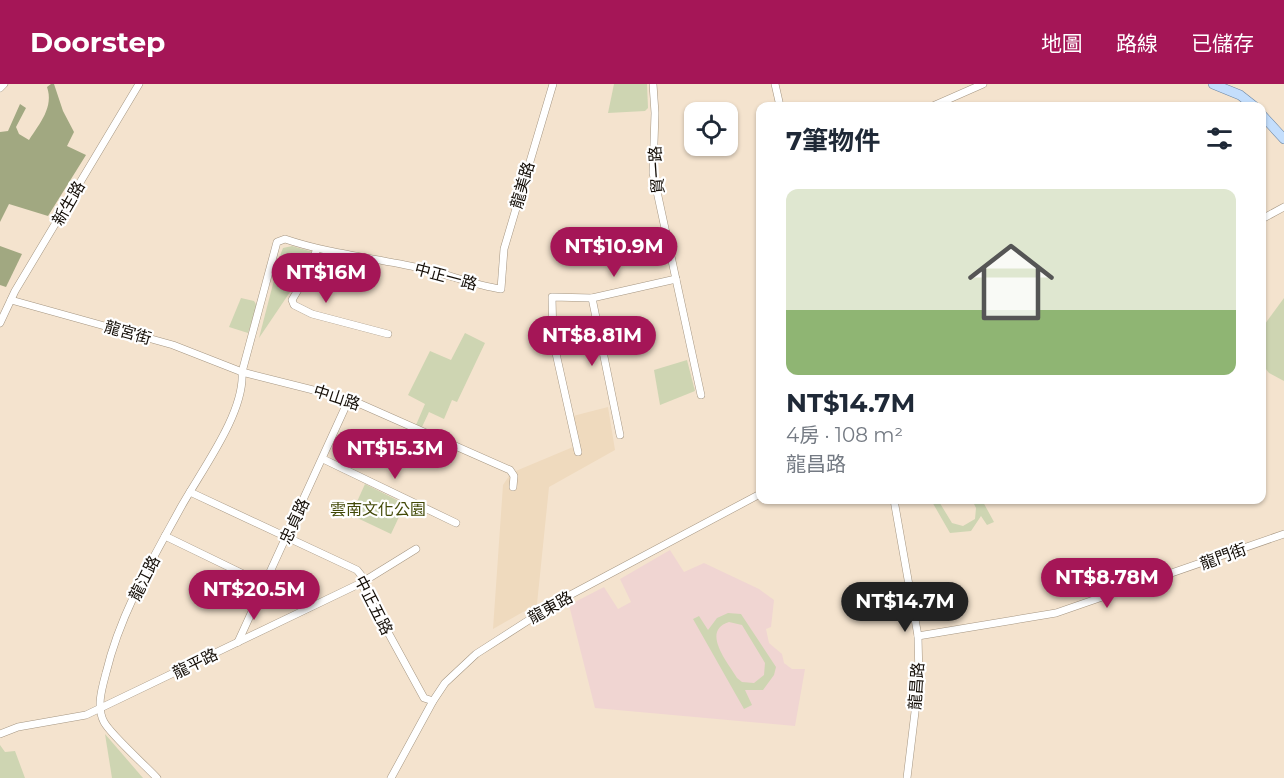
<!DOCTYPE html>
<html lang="zh-TW">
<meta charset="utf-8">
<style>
:root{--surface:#fff;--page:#f2f2f3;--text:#1f2937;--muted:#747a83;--line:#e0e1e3;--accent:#a51657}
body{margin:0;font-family:Montserrat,"Noto Sans TC",sans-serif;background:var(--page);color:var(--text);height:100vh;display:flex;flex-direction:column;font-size:22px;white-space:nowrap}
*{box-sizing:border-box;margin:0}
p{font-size:20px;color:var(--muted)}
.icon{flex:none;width:33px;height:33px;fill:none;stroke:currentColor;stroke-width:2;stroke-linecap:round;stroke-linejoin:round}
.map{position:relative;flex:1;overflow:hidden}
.details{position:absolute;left:756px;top:18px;width:510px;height:402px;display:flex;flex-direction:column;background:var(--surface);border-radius:12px;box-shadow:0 2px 4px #0004}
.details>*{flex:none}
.buttons{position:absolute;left:684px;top:18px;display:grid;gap:12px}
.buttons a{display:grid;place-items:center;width:54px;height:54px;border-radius:12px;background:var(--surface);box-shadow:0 2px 4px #0004;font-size:30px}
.price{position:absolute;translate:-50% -51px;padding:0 14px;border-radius:21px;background:var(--accent);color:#fff;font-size:20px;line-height:39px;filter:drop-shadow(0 2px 3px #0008)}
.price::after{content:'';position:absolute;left:50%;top:36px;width:18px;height:14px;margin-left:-9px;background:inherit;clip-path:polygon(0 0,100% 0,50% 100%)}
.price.current{background:#222;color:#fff}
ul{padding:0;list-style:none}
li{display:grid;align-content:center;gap:12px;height:318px;padding:0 30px}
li+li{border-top:2px solid var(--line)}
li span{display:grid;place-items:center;height:186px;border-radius:12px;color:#555}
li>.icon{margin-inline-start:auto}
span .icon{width:108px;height:108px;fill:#fffc;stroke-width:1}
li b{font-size:26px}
h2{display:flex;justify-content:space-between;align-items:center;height:72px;padding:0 30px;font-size:26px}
header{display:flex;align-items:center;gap:36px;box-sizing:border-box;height:84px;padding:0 30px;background:var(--accent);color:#fff}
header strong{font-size:28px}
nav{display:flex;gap:33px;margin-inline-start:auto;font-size:21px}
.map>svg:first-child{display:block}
.built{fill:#efdabe}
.education{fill:#f0d5d2}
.green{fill:#ced5b2;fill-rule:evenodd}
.forest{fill:#a1a881}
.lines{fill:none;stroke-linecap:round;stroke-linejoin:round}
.minor-casing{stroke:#a59682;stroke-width:8}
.major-casing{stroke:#6d87a5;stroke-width:10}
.minor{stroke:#fff;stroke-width:7}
.major{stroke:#c4defc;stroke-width:9}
.labels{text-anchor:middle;stroke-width:4.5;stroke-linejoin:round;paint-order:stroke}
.street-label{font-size:16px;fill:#140e07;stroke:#fff}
.park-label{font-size:16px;fill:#424907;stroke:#fff}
</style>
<header>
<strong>Doorstep</strong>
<nav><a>地圖</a><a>路線</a><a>已儲存</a></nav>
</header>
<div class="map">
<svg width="1284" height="694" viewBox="0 0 1284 694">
<rect width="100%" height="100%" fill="#f4e3ce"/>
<!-- built -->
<polygon class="built" points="608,323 615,366 549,403 537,520 493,545 503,401 511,389 573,363 569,333"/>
<!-- education -->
<polygon class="education" points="670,466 684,488 704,479 759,505 774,516 771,543 766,545 769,559 782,570 784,579 792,585 805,585 795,642 595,624 569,521 604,503 618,525 631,518 620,495"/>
<!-- green -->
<g class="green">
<polygon points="614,0 647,0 648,24 645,27 608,29"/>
<polygon points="292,162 313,168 313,174 259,254 281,169 283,164"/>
<polygon points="241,214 254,217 257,222 248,249 229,243"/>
<polygon points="1284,214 1284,297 1269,289 1262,280 1262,244"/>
<polygon points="465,249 485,259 457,318 452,316 444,335 429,328 422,343 416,341 425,320 408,311 430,267 451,276"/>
<polygon points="687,276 695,307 660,321 654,286"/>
<polygon points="365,400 405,420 391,450 351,431"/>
<polygon points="931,416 938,416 952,439 963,442 975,435 976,424 972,416 982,416 994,438 987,441 981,432 971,447 950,449"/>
<path d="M728 529 741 530 776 583 774 591 763 606H745L752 621 744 625 693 535 699 532 708 546 717 534ZM729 538 742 541 765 579 764 591 754 599 742 598 737 594C729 580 700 547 729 538Z"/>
<polygon points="105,650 143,694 112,694"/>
<polygon points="0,661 5,668 15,667 25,694 0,694"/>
</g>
<!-- forest -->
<g class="forest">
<path d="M51 0H54L63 27 74 48 67 62 86 71 48 132 9 120 0 138V48L8 47 20 20 26 24 16 43 19 50 29 56C40 39 54 23 47 3Z"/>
<polygon points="0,162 22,170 6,203 0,201"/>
</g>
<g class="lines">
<!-- minor casing -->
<g class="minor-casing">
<g id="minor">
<polyline points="653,0 655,29 653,89 701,311"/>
<polyline points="775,0 780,22"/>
<polyline points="0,4 4,0"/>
<polyline points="933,22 983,0"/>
<polyline points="1262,135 1284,123"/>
<polyline points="317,165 305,194 292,216 294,221 312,230 388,250"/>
<polyline points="592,214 620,351"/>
<polyline points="11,216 173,261 242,288 349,315 510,386 514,392 513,403"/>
<polyline points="0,239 15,207 139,0"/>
<polyline points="578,368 553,256 552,213 592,214 676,195"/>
<polyline points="323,375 456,439"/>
<polyline points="190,408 357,486 361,491 361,499 424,614 433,617"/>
<polyline points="894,416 918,552 919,595 907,694"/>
<polyline points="165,452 264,500"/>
<polyline points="918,552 1056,529 1284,450"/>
<polyline points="238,558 349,315"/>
<polyline points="0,650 18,643 86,631 361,499 416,465"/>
<path d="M157 694C145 681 111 651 104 638 96 623 102 604 106 589 120 530 152 476 181 423 201 387 245 329 242 288L277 158 285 155C329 170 375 174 420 184 448 190 473 201 501 205L504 165 553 0"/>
<polyline points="391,694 433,617 445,599 476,570 557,518 760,410"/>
</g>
</g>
<!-- major casing -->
<g class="major-casing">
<g id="major">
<polyline points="1213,0 1240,11 1254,22"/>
<polyline points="1262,31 1284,55"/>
</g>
</g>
<!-- minor -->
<use href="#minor" class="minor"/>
<!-- major -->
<use href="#major" class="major"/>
</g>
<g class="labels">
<!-- street labels -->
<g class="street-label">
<text transform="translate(656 86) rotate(-94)" y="6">貿一路</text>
<text transform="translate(522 101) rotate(-74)" y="6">龍美路</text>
<text transform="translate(68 119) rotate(-60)" y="6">新生路</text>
<text transform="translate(446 192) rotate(15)" y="6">中正一路</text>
<text transform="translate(128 248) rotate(16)" y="6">龍宮街</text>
<text transform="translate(337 313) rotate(18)" y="6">中山路</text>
<text transform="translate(294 437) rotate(-65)" y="6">忠貞路</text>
<text transform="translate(1223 472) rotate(-20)" y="6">龍門街</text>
<text transform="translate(144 494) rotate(-63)" y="6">龍江路</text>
<text transform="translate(374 521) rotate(63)" y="6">中正五路</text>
<text transform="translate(550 523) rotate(-29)" y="6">龍東路</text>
<text transform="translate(195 579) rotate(-26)" y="6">龍平路</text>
<text transform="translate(916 602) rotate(-86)" y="6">龍昌路</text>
</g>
<!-- park labels -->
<g class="park-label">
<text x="378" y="431">雲南文化公園</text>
</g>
</g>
</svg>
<div class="buttons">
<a><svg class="icon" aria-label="locate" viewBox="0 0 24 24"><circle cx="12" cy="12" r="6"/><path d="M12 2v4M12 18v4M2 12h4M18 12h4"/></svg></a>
</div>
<b class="price" style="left:614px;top:194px">NT$10.9M</b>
<b class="price" style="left:326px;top:220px">NT$16M</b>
<b class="price" style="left:592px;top:283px">NT$8.81M</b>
<b class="price" style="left:395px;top:396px">NT$15.3M</b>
<b class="price" style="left:1107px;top:525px">NT$8.78M</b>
<b class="price" style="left:254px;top:537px">NT$20.5M</b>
<b class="price current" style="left:905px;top:549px">NT$14.7M</b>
<section class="details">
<h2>7筆物件<svg class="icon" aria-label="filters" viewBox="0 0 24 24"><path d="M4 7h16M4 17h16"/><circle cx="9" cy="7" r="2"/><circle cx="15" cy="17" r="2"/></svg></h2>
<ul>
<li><span style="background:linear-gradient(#dfe7d0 65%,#8fb573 0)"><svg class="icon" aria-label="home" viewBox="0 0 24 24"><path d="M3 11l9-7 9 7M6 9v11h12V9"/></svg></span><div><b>NT$14.7M</b><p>4房 · 108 m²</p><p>龍昌路</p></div></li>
</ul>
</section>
</div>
